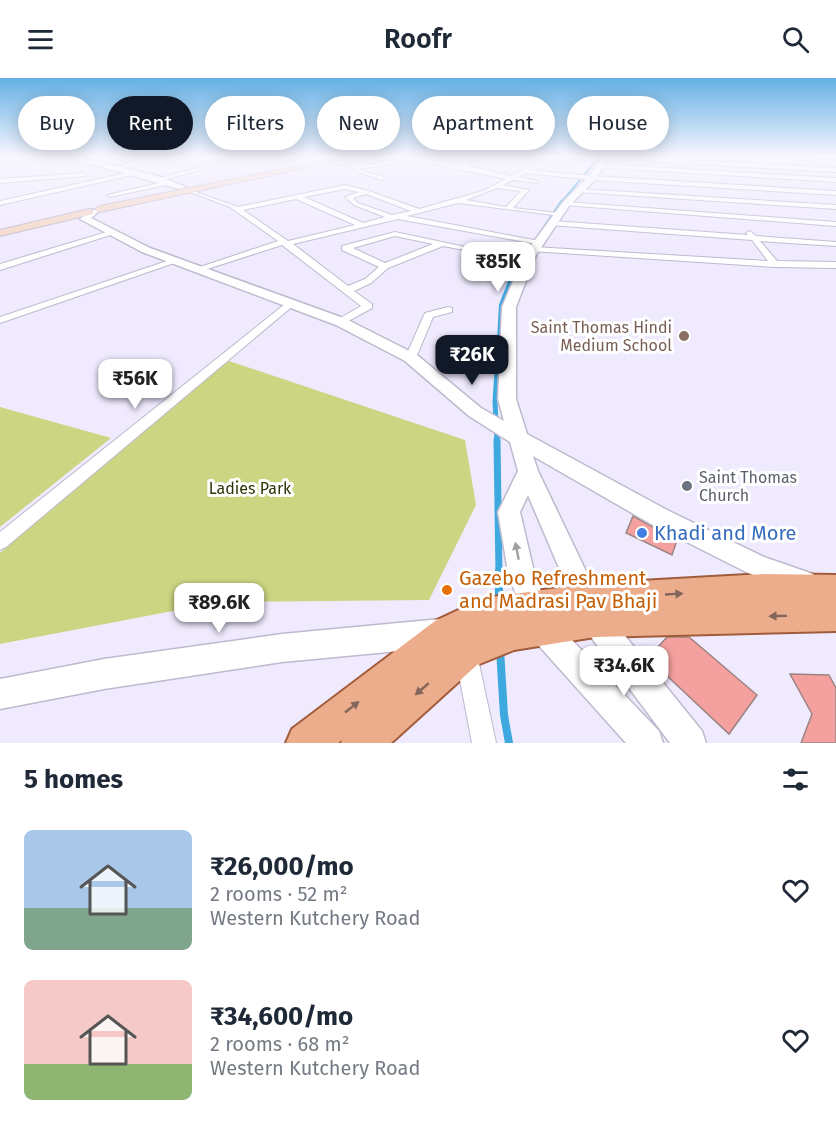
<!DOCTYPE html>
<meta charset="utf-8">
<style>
:root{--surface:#fff;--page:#f6f6f7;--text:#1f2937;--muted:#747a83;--accent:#111827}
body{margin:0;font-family:"Fira Sans",sans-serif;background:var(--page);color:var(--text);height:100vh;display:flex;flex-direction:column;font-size:22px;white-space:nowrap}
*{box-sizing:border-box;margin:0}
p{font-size:20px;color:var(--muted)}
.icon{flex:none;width:33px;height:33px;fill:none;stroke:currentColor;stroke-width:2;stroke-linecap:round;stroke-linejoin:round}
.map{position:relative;height:665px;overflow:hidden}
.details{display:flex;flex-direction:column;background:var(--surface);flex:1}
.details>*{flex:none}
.guide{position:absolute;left:18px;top:18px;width:801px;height:54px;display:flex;gap:12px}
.price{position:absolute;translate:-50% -51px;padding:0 14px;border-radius:12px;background:#fff;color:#222;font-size:20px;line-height:39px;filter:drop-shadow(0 2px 3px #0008)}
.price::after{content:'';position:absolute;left:50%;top:36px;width:18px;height:14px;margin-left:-9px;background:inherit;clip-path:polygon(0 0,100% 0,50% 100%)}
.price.on{background:var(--accent);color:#fff}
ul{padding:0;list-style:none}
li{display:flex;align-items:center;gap:18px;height:150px;padding:0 24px}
li span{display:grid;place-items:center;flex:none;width:168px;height:120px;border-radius:9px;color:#555}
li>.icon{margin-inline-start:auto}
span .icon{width:72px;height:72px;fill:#fffc;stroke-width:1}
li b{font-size:26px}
h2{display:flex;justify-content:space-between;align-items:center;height:72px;padding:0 24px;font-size:26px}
.chip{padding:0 21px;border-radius:27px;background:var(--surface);box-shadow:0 3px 15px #0003;font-size:21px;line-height:54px}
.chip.on{background:var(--accent);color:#fff}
header{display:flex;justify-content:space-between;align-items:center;height:78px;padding:0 24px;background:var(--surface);font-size:27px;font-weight:600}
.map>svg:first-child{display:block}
.green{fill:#ccd582}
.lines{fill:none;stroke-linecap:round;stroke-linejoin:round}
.stream-far5{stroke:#3da9df;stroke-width:2}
.stream-far4{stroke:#3da9df;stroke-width:3}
.stream-far3{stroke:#3da9df;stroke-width:4}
.stream-far2{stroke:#3da9df;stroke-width:5}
.stream-far1{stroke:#3da9df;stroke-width:7}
.stream{stroke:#3da9df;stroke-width:8}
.building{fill:#f4a09e;stroke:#9c8483;stroke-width:1.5}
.minor-casing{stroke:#bfb9cd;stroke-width:2}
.tertiary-casing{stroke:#bfb9cd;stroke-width:3}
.secondary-casing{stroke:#bfb9cd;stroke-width:2}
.primary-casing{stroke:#a15c3b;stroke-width:4}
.minor{fill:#fff;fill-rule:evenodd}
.tertiary{fill:#fff;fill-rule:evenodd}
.secondary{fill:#f5d6c5;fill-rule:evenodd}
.primary{fill:#ecad8c;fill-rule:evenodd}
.oneway{fill:#a0a0a3}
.oneway2{fill:#83665b}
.education-dot{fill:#8d6e63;stroke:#fff;stroke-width:2}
.worship-dot{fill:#6b7280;stroke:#fff;stroke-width:2}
.shop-dot{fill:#3f7fe0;stroke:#fff;stroke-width:2}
.food-dot{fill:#e8710a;stroke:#fff;stroke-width:2}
.labels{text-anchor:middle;stroke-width:6;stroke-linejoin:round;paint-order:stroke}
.education-label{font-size:16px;fill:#785e54;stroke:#fff;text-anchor:end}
.worship-label{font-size:16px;fill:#5b616d;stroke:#fff;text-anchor:start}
.park-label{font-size:16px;fill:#303307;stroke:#fff}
.near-shop-label{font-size:20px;fill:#366cbe;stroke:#fff;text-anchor:start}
.near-food-label{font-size:20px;fill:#c56008;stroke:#fff;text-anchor:start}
</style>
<header><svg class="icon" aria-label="menu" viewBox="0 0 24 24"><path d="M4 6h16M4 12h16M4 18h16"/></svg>Roofr<svg class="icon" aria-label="search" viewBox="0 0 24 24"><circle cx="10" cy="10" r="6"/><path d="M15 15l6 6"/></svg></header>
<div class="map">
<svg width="836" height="665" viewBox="0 0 836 665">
<rect width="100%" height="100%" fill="#f0eaff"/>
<!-- green -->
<g class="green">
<polygon points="226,282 465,362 476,427 429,522 220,524 0,566 0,475"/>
<polygon points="0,329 111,360 0,449"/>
</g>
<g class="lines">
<!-- stream-far5 -->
<g class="stream-far5">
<polyline points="753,78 836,81"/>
<polyline points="561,125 598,80 604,78"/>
</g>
<!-- stream-far4 -->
<g class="stream-far4">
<polyline points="541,154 562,123"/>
<polyline points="517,184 520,178 533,167"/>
</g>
<!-- stream-far3 -->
<polyline class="stream-far3" points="499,262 501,227 518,183"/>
<!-- stream-far2 -->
<polyline class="stream-far2" points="497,363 495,324 499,261"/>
<!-- stream-far1 -->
<polyline class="stream-far1" points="497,362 499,495"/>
<!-- stream -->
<g class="stream">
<polyline points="499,493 499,523"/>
<polyline points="500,571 504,637 509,665"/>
</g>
</g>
<!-- building -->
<g class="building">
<polygon points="633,438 677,462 672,477 626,455"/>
<polygon points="667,559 689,559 757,617 729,656 648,580"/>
<polygon points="790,596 829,597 836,610 836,665 801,665 812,636"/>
</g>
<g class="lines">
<!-- minor casing -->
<g class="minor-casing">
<g id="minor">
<polygon points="159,78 168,78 115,92 112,90"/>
<polygon points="244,78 252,78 159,103 156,101"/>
<path d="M454 78 507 80 505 83H469V88L511 98 523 92 532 78H536L529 92 592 98 836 113V117L592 102 526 95 518 99 538 103V105L513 102 503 107 529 112 513 130 559 135 563 137 561 138 458 125 407 138 539 163H542V167L398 141 293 166 348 208 365 201 379 189 342 172V168L395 154 484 173 471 187 467 184 475 174 443 168 388 190 371 205 354 213 372 226V230L341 247 336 244 337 242 361 228 282 167 201 193 194 191 278 163 230 129 190 114V112L238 129 345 107 369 113 419 131 483 113 506 101 418 83 358 91 384 99 382 102 355 93 356 91 328 83 331 81 350 87H366L418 79 463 87V82ZM497 110 521 113 506 129 466 122ZM345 111 359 114 345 119 354 127 385 139 363 145 304 119ZM366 116 411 133 392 137 358 125 353 120ZM296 121 355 147 288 163 243 132ZM395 158 433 166 385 185 353 170Z"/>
<polygon points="538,78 584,83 581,85"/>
<polygon points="646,80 836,90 836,94 644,83"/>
<polygon points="598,86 836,100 836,104 596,89"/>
<polygon points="135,93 137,96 0,127 0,123"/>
<polygon points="84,95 86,98 0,105 0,101"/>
<polygon points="168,103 170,106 110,119 107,117"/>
<polygon points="579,111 836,127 836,131 577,114"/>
<polygon points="566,124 836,144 836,148 564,127"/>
<polygon points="553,143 748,157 746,155 750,153 756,158 836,164 836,168 760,163 777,183 836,184 836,190 775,189 531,173 530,171 534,169 768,183 752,162 550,147 549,145"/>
<polygon points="110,153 117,155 0,192 0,186"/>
<polygon points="173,181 180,183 0,245 0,239"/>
<polygon points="290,222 294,223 294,227 6,469 0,472 0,454"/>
<polygon points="448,229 452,230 452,234 433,239 415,282 407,282 405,280 425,235"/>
<polygon points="466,565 474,568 477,576 496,665 472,665 455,576 458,568"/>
</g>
</g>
<!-- tertiary casing -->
<g class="tertiary-casing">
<g id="tertiary">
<polygon points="64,78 74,78 158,98 186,109 179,111"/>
<polygon points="604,78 610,78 595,102 569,128 536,177 516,229 516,321 527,356 667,432 764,479 813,496 817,504 813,512 804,516 748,495 651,446 533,378 538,393 605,533 702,653 706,665 670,665 585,551 528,417 520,434 534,494 551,540 659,653 663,665 626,665 531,559 527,549 508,494 498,434 518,393 510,364 469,338 405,283 336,247 142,174 80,141 90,132 96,132 98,134 91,140 150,170 346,241 417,277 481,330 504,343 498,321 502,229 524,177 563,124 589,98"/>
<polygon points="441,541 451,545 455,555 451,565 441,569 282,584 104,611 0,631 0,601 104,581 282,556"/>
</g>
</g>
<!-- secondary casing -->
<g class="secondary-casing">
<g id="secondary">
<polygon points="347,78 361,78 100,134 95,131 100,128"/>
<polygon points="89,131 93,132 93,136 0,158 0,152"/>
</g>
</g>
<!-- primary casing -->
<g class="primary-casing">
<polygon id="primary" points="765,496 836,497 836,553 595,559 514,572 477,587 391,665 341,665 342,662 338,665 286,665 292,651 435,543 484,520 587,506"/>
</g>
<!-- minor -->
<use href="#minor" class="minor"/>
<!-- tertiary -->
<use href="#tertiary" class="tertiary"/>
<!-- secondary -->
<use href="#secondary" class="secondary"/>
<!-- primary -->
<use href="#primary" class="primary"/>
</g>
<!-- one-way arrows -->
<defs><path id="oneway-solid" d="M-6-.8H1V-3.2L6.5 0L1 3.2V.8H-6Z" transform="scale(1.5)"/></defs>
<use class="oneway" href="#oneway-solid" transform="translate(517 473) rotate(-101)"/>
<g class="oneway2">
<use href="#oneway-solid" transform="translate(674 516) rotate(-3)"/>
<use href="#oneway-solid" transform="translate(778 538) rotate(179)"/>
<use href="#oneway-solid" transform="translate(422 611) rotate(139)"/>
<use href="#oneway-solid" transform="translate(352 629) rotate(-38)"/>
</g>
<!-- sky -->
<linearGradient id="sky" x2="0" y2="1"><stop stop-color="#63b0e4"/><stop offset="0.46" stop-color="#f8f6ff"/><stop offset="1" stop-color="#f8f6ff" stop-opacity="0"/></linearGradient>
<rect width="836" height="171" fill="url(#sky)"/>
<!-- markers -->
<circle class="education-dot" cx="684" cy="258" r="6"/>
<circle class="worship-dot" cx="687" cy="408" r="6"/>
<circle class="shop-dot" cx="642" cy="455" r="6"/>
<circle class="food-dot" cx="447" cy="512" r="6"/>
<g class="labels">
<!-- education labels -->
<g class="education-label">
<text x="672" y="255">Saint Thomas Hindi<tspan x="672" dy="18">Medium School</tspan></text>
</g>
<!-- worship labels -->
<g class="worship-label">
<text x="699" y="405">Saint Thomas<tspan x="699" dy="18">Church</tspan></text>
</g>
<!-- park labels -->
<g class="park-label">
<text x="250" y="416">Ladies Park</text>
</g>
<!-- near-shop labels -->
<g class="near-shop-label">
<text x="654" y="462">Khadi and More</text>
</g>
<!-- near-food labels -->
<g class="near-food-label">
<text x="459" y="507">Gazebo Refreshment<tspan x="459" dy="23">and Madrasi Pav Bhaji</tspan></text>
</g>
</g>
</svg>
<b class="price" style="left:498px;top:215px">₹85K</b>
<b class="price on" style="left:472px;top:308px">₹26K</b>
<b class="price" style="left:135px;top:332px">₹56K</b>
<b class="price" style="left:219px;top:556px">₹89.6K</b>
<b class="price" style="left:624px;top:619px">₹34.6K</b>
<div class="guide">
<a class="chip">Buy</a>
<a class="chip on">Rent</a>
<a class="chip">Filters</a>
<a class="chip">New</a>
<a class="chip">Apartment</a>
<a class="chip">House</a>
</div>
</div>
<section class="details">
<h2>5 homes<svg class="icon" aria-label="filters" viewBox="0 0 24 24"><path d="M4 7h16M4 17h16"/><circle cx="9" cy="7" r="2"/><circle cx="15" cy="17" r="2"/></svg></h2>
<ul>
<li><span style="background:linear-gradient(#a9c7e8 65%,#7fa58c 0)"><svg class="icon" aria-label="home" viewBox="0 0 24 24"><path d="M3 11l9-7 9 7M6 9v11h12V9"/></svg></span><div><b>₹26,000/mo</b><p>2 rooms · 52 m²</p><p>Western Kutchery Road</p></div><svg class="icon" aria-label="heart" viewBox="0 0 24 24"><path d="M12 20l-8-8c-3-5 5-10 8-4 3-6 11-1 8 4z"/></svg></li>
<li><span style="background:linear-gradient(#f6c9c9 70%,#8fb573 0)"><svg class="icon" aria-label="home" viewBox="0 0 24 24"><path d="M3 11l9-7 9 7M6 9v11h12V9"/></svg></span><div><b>₹34,600/mo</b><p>2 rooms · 68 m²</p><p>Western Kutchery Road</p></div><svg class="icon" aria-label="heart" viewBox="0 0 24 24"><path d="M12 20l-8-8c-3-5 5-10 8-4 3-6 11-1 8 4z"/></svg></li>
</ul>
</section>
